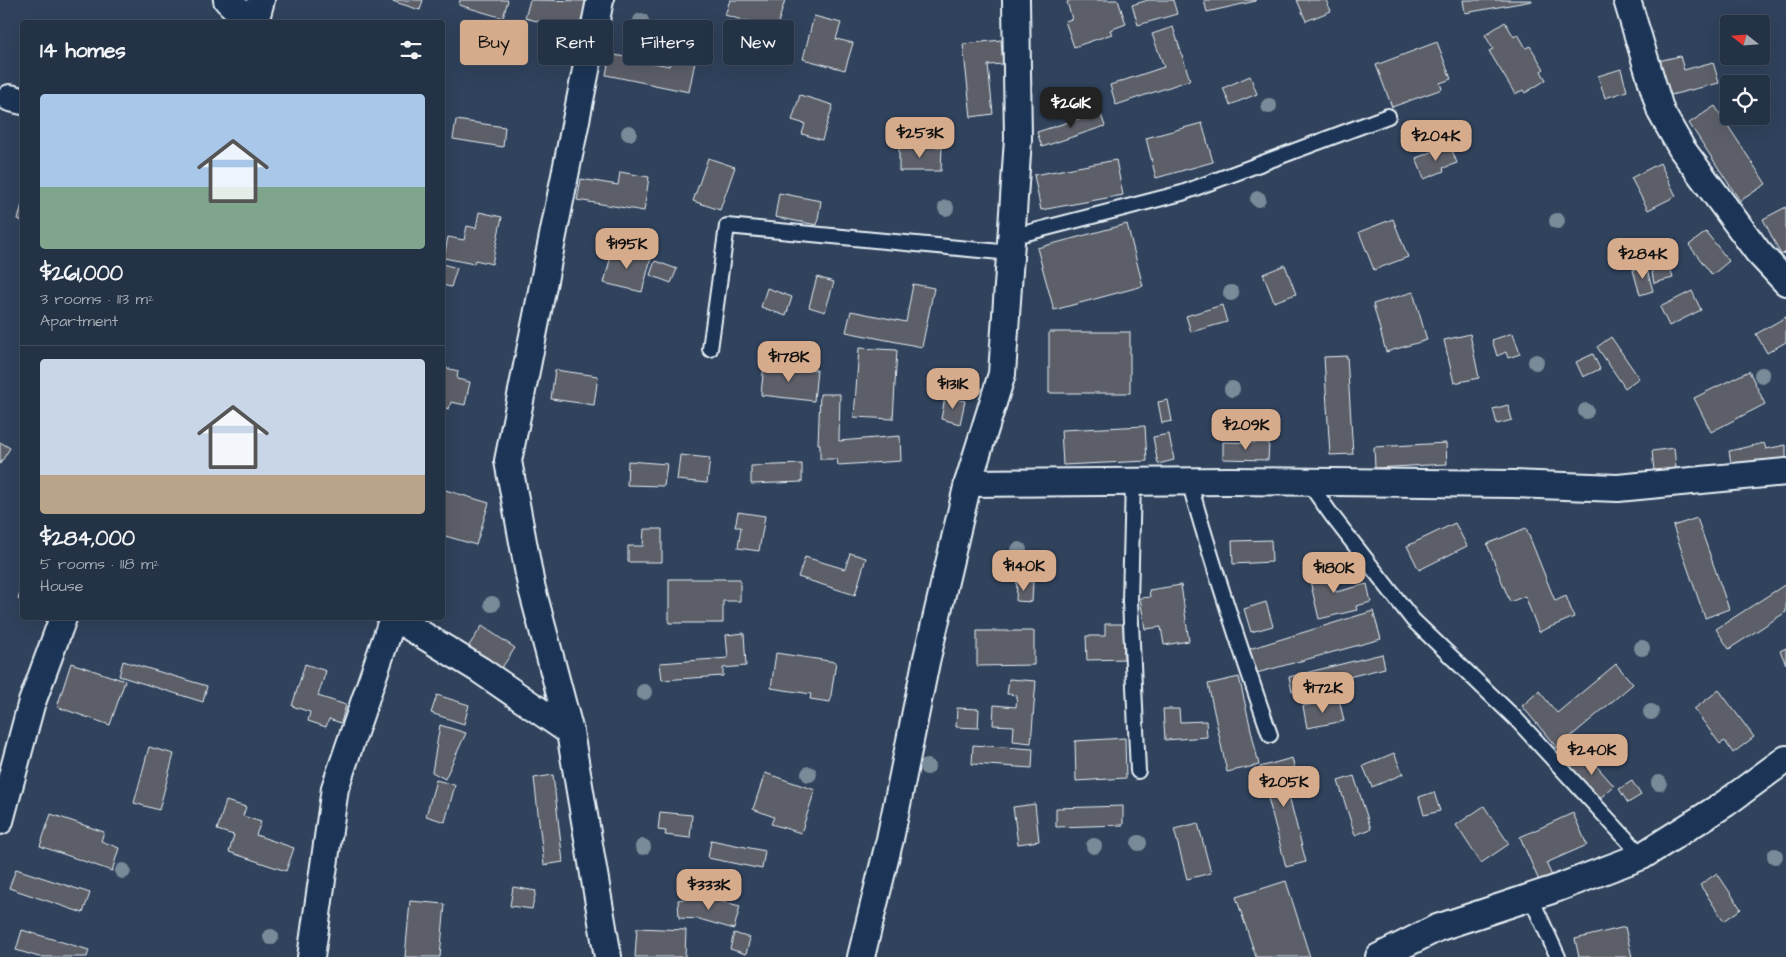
<!DOCTYPE html>
<meta charset="utf-8">
<style>
:root{--surface:#243245;--page:#303e50;--text:#f1f3f6;--muted:#a3aab3;--line:#414d5e;--accent:#d6ab8b}
body{margin:0;font-family:"Architects Daughter",sans-serif;background:var(--page);color:var(--text);height:100vh;display:flex;flex-direction:column;font-size:19px;white-space:nowrap}
*{box-sizing:border-box;margin:0}
p{font-size:16px;color:var(--muted)}
.icon{flex:none;width:28px;height:28px;fill:none;stroke:currentColor;stroke-width:2;stroke-linecap:round;stroke-linejoin:round}
.map{position:relative;flex:1;overflow:hidden}
.sheet{position:absolute;left:20px;top:20px;width:425px;height:600px;display:flex;flex-direction:column;background:var(--surface);border-radius:5px;box-shadow:0 5px 20px #0002,0 0 0 1px var(--line)}
.sheet>*{flex:none}
.top-card{position:absolute;left:460px;top:20px;width:475px;height:45px;display:flex;gap:10px}
.needle{width:32px;rotate:287deg}
.buttons{position:absolute;left:1720px;top:15px;display:grid;gap:10px}
.buttons a{display:grid;place-items:center;width:50px;height:50px;border-radius:5px;background:var(--surface);box-shadow:0 5px 20px #0002,0 0 0 1px var(--line);font-size:25px}
.price{position:absolute;translate:-50% -42px;padding:0 11px;border-radius:10px;background:var(--accent);color:#111;font-size:16px;line-height:32px;filter:drop-shadow(0 1px 2px #0008)}
.price::after{content:'';position:absolute;left:50%;top:30px;width:15px;height:11px;margin-left:-8px;background:inherit;clip-path:polygon(0 0,100% 0,50% 100%)}
.price.current{background:#222;color:#fff}
ul{padding:0;list-style:none}
li{display:grid;align-content:center;gap:10px;height:265px;padding:0 20px}
li+li{border-top:1px solid var(--line)}
li span{display:grid;place-items:center;height:155px;border-radius:5px;color:#555}
li>.icon{margin-inline-start:auto}
span .icon{width:90px;height:90px;fill:#fffc;stroke-width:1}
li b{font-size:21px}
h2{display:flex;justify-content:space-between;align-items:center;height:60px;padding:0 20px;font-size:21px}
.tag{padding:0 18px;border-radius:5px;background:var(--surface);box-shadow:0 5px 20px #0002,0 0 0 1px var(--line);font-size:18px;line-height:45px}
.tag.current{background:var(--accent);color:#111}
.map>svg:first-child{display:block}
.building{fill:#5c5f67;stroke:#e8f1f8}
.lines{fill:none;stroke-linecap:round;stroke-linejoin:round}
.service-casing{stroke:#e8f1f8;stroke-width:18}
.minor-casing{stroke:#e8f1f8;stroke-width:30}
.service{stroke:#1d3557;stroke-width:14}
.minor{stroke:#1d3557;stroke-width:26}
.tree{fill:#798a98}
</style>
<div class="map">
<svg width="1786" height="957" viewBox="0 0 1786 957">
<rect width="100%" height="100%" fill="#30425c"/>
<filter id="ink" filterUnits="userSpaceOnUse"><feTurbulence type="fractalNoise" baseFrequency=".02" numOctaves="2"/><feDisplacementMap in="SourceGraphic" scale="10" xChannelSelector="R" yChannelSelector="G"/><feConvolveMatrix kernelMatrix="1 2 1 2 8 2 1 2 1" color-interpolation-filters="sRGB"/></filter>
<g filter="url(#ink)">
<!-- building -->
<g class="building">
<polygon points="389,0 423,0 420,10"/>
<polygon points="460,0 508,0 503,18 459,5"/>
<polygon points="530,0 590,1 581,32 525,18"/>
<polygon points="730,0 785,0 776,30 725,15"/>
<polygon points="1071,0 1118,0 1126,24 1110,30 1112,34 1074,47 1065,21 1072,19 1067,2"/>
<polygon points="1148,0 1173,0 1177,14 1138,25 1132,5"/>
<polygon points="1204,0 1255,0 1256,1 1207,12"/>
<polygon points="1297,0 1326,0 1331,11 1306,21"/>
<polygon points="1463,0 1532,0 1532,1 1465,13"/>
<polygon points="814,16 841,23 836,39 853,43 845,70 803,59"/>
<polygon points="1505,22 1514,37 1518,34 1526,48 1530,46 1544,69 1541,71 1546,80 1525,93 1523,90 1515,94 1489,51 1493,49 1485,35"/>
<polygon points="1173,27 1190,80 1116,105 1110,85 1164,67 1152,34"/>
<polygon points="662,28 700,36 689,92 606,75 610,54 669,66 672,53 657,50"/>
<polygon points="1001,40 1003,64 988,65 993,114 971,117 963,44"/>
<polygon points="1437,42 1451,79 1440,83 1442,89 1392,107 1376,65"/>
<polygon points="1680,56 1684,70 1713,62 1719,83 1667,96 1658,61"/>
<polygon points="1621,69 1627,91 1605,98 1598,76"/>
<polygon points="1250,76 1257,94 1230,105 1223,88"/>
<polygon points="800,95 833,105 822,140 802,134 805,124 792,120"/>
<polygon points="1715,106 1766,184 1740,201 1689,123"/>
<polygon points="1100,112 1105,126 1042,147 1037,132"/>
<polygon points="456,120 505,127 503,147 453,139"/>
<polygon points="1202,123 1213,162 1156,178 1146,138"/>
<polygon points="1450,145 1457,163 1443,168 1444,171 1424,179 1416,158"/>
<polygon points="899,147 942,147 941,171 899,171"/>
<polygon points="708,158 735,167 720,210 693,201"/>
<polygon points="1116,160 1123,195 1041,210 1034,175"/>
<polygon points="1660,163 1676,196 1648,210 1631,178"/>
<polygon points="620,172 649,177 644,211 577,200 581,179 618,185"/>
<polygon points="779,193 821,201 817,225 775,217"/>
<polygon points="22,205 22,221 18,219"/>
<polygon points="1786,207 1786,252 1781,255 1763,219"/>
<polygon points="479,212 502,217 492,264 475,260 474,264 444,258 448,237 464,240 467,226 476,228"/>
<polygon points="1393,219 1408,257 1374,270 1359,232"/>
<polygon points="1127,224 1143,286 1054,310 1037,248"/>
<polygon points="1706,232 1729,261 1712,275 1689,245"/>
<polygon points="613,248 651,258 642,292 604,283"/>
<polygon points="655,261 677,269 671,283 650,275"/>
<polygon points="1669,263 1673,278 1654,283 1651,267"/>
<polygon points="442,264 457,268 451,287 442,285"/>
<polygon points="1285,265 1296,294 1274,302 1263,274"/>
<polygon points="1646,266 1653,291 1640,295 1633,270"/>
<polygon points="817,277 834,282 825,312 809,307"/>
<polygon points="913,284 934,288 922,347 846,332 851,311 906,322"/>
<polygon points="767,288 792,297 786,316 761,307"/>
<polygon points="1692,291 1701,310 1669,326 1660,307"/>
<polygon points="1413,292 1427,340 1386,352 1373,304"/>
<polygon points="1222,305 1227,322 1191,332 1186,316"/>
<polygon points="1786,317 1786,342 1767,353 1756,334"/>
<rect x="1049" y="332" width="81" height="61"/>
<polygon points="1513,333 1520,354 1508,358 1506,352 1497,356 1492,340"/>
<polygon points="1470,334 1479,378 1454,383 1444,340"/>
<polygon points="1611,337 1639,378 1625,388 1597,347"/>
<polygon points="859,348 897,350 893,419 854,417"/>
<polygon points="1593,354 1600,369 1583,377 1576,362"/>
<polygon points="1347,356 1353,454 1330,455 1324,357"/>
<polygon points="764,364 817,370 814,401 761,395"/>
<polygon points="442,367 458,371 457,379 470,382 465,405 451,402 449,409 442,407"/>
<polygon points="555,370 598,376 594,405 551,399"/>
<polygon points="1749,371 1765,404 1711,432 1694,398"/>
<polygon points="820,394 840,394 839,441 900,436 901,461 838,465 837,459 820,459 820,444 818,444"/>
<polygon points="945,397 965,401 960,424 941,419"/>
<polygon points="1168,400 1172,421 1162,423 1158,402"/>
<polygon points="1508,405 1512,420 1497,424 1493,409"/>
<polygon points="1145,426 1147,461 1063,465 1061,430"/>
<polygon points="1169,434 1174,460 1158,464 1153,437"/>
<polygon points="0,442 10,448 0,464"/>
<polygon points="1223,442 1269,443 1268,460 1223,459"/>
<polygon points="1446,443 1447,464 1375,468 1374,447"/>
<polygon points="1764,443 1766,449 1786,445 1786,468 1772,471 1770,460 1732,469 1729,451"/>
<polygon points="1674,448 1676,468 1654,471 1652,451"/>
<polygon points="680,455 710,458 707,483 677,480"/>
<polygon points="628,461 667,464 664,486 627,485"/>
<polygon points="802,464 802,482 751,484 751,466"/>
<polygon points="442,489 489,503 476,545 442,535"/>
<polygon points="738,512 765,516 759,551 738,548 741,527 735,527"/>
<polygon points="1697,518 1729,609 1705,618 1673,526"/>
<polygon points="1455,523 1467,546 1419,570 1407,546"/>
<polygon points="1526,528 1555,601 1566,596 1574,617 1539,632 1525,596 1510,602 1487,544"/>
<polygon points="644,529 662,529 662,562 628,562 628,546 643,546"/>
<polygon points="1271,540 1272,562 1233,564 1232,541"/>
<polygon points="850,553 866,558 855,595 798,577 805,557 845,569"/>
<polygon points="1329,563 1336,592 1367,584 1371,602 1356,606 1357,610 1319,619 1307,568"/>
<polygon points="669,579 740,579 740,601 723,601 723,623 669,623"/>
<polygon points="1017,581 1033,582 1032,602 1016,601"/>
<polygon points="1786,584 1786,612 1729,649 1716,629"/>
<polygon points="1181,585 1189,641 1164,645 1161,627 1145,629 1140,598 1150,597 1149,590"/>
<polygon points="22,588 22,601 18,599"/>
<polygon points="1266,602 1273,626 1251,632 1244,609"/>
<polygon points="1373,611 1381,639 1253,674 1246,650"/>
<polygon points="1105,624 1123,624 1124,659 1087,660 1086,636 1105,636"/>
<polygon points="482,626 515,648 501,669 468,647"/>
<polygon points="977,631 1034,631 1034,665 977,666"/>
<polygon points="744,633 746,666 723,668 723,676 662,680 660,663 728,658 726,635"/>
<polygon points="1786,648 1786,664 1780,651"/>
<polygon points="776,653 836,662 830,702 810,699 811,694 771,688"/>
<polygon points="1382,654 1385,668 1292,691 1289,677"/>
<polygon points="123,661 207,686 203,702 119,676"/>
<polygon points="71,663 125,681 110,725 57,707"/>
<polygon points="305,664 326,671 318,696 346,705 341,723 329,719 326,727 308,721 310,712 292,706"/>
<polygon points="1616,664 1633,684 1557,748 1522,706 1539,691 1557,713"/>
<polygon points="1239,677 1259,765 1227,772 1208,684"/>
<polygon points="1009,679 1036,681 1031,743 1013,741 1014,726 993,725 994,705 1016,707 1017,695 1007,694"/>
<polygon points="1719,690 1754,737 1733,753 1725,741 1720,744 1694,709"/>
<polygon points="437,695 469,705 464,724 431,713"/>
<polygon points="1339,699 1344,721 1307,728 1303,706"/>
<polygon points="957,708 979,709 978,728 956,727"/>
<polygon points="1163,709 1179,709 1180,722 1206,721 1207,737 1165,740"/>
<polygon points="440,725 466,733 445,779 432,772"/>
<polygon points="1125,738 1126,778 1076,781 1075,741"/>
<polygon points="973,745 1033,749 1032,768 972,764"/>
<polygon points="149,747 174,754 159,810 134,803"/>
<polygon points="1394,753 1403,774 1372,787 1363,766"/>
<polygon points="1585,753 1614,786 1599,799 1570,765"/>
<polygon points="1292,758 1301,793 1289,796 1306,862 1286,867 1260,767"/>
<polygon points="765,773 815,790 801,833 771,824 774,817 753,809"/>
<polygon points="553,775 563,862 544,865 534,778"/>
<polygon points="1354,776 1371,829 1355,835 1338,781"/>
<polygon points="436,780 455,785 445,822 426,816"/>
<polygon points="1632,781 1641,795 1628,803 1619,789"/>
<polygon points="1434,792 1440,811 1424,815 1419,797"/>
<polygon points="226,801 246,807 243,816 261,822 256,835 294,848 286,871 229,852 234,835 217,830"/>
<polygon points="1035,804 1039,841 1018,844 1013,807"/>
<polygon points="1123,806 1123,825 1056,827 1056,808"/>
<polygon points="1484,806 1509,844 1481,863 1456,825"/>
<polygon points="660,812 692,815 690,838 665,835 666,831 658,830"/>
<polygon points="1573,813 1587,845 1546,863 1553,878 1540,883 1520,837"/>
<polygon points="51,814 104,832 101,841 119,848 112,871 40,846"/>
<polygon points="1198,823 1211,873 1187,879 1174,829"/>
<polygon points="711,840 765,851 762,869 708,858"/>
<polygon points="16,869 90,893 83,913 9,888"/>
<polygon points="1717,873 1741,909 1724,921 1700,885"/>
<polygon points="1286,881 1310,957 1256,957 1236,897"/>
<polygon points="513,887 536,891 532,909 510,906"/>
<polygon points="700,896 740,906 734,929 699,919 679,918 678,900"/>
<polygon points="410,901 445,904 440,957 405,957"/>
<polygon points="1625,927 1632,957 1579,957 1575,939"/>
<polygon points="637,928 686,930 685,957 635,957"/>
<polygon points="22,930 89,950 87,957 39,957 16,950"/>
<polygon points="734,933 750,938 746,954 730,949"/>
</g>
<g class="lines">
<!-- service casing -->
<g class="service-casing">
<g id="service">
<polyline points="1011,237 1182,193 1388,116"/>
<polyline points="710,349 727,226 1011,253"/>
<path d="M1189 481C1213 567 1241 651 1270 735"/>
<polyline points="1133,482 1130,601 1138,771"/>
<polyline points="1308,482 1333,517 1413,620 1516,719 1642,856"/>
<polyline points="1530,896 1558,957"/>
</g>
</g>
<!-- minor casing -->
<g class="minor-casing">
<g id="minor">
<polyline points="227,0 250,22"/>
<polyline points="600,0 508,461 531,585 570,732 608,957"/>
<polyline points="1627,0 1661,112 1682,149 1758,252 1786,282"/>
<polyline points="255,22 261,0"/>
<polyline points="10,98 22,101"/>
<polyline points="968,483 1230,481 1514,484 1618,488 1786,472"/>
<polyline points="395,618 480,670 570,732"/>
<polyline points="0,821 31,705 63,618"/>
<polyline points="311,957 335,788 393,618"/>
<polyline points="861,957 890,839 926,662 968,483 1002,374 1018,139 1016,0"/>
<polyline points="1379,957 1437,928 1555,889 1642,856 1726,803 1786,759"/>
</g>
</g>
<!-- service -->
<use href="#service" class="service"/>
<!-- minor -->
<use href="#minor" class="minor"/>
</g>
<!-- trees -->
<g class="tree">
<circle cx="641" cy="21" r="8"/>
<circle cx="1269" cy="106" r="8"/>
<circle cx="629" cy="133" r="8"/>
<circle cx="1258" cy="199" r="8"/>
<circle cx="946" cy="208" r="8"/>
<circle cx="1557" cy="221" r="8"/>
<circle cx="1231" cy="293" r="8"/>
<circle cx="1536" cy="362" r="8"/>
<circle cx="1762" cy="375" r="8"/>
<circle cx="1232" cy="389" r="8"/>
<circle cx="1586" cy="411" r="8"/>
<circle cx="1019" cy="550" r="8"/>
<circle cx="492" cy="604" r="8"/>
<circle cx="1642" cy="648" r="8"/>
<circle cx="644" cy="692" r="8"/>
<circle cx="1651" cy="712" r="8"/>
<circle cx="927" cy="767" r="8"/>
<circle cx="809" cy="774" r="8"/>
<circle cx="1659" cy="783" r="8"/>
<circle cx="1139" cy="843" r="8"/>
<circle cx="1094" cy="846" r="8"/>
<circle cx="643" cy="847" r="8"/>
<circle cx="1775" cy="856" r="8"/>
<circle cx="123" cy="871" r="8"/>
<circle cx="271" cy="937" r="8"/>
</g>
</g>
</svg>
<div class="buttons">
<a><svg class="needle" viewBox="-14 -14 28 28"><path d="M0-13l5 13h-10z" fill="#e53935"/><path d="M0 13l5-13h-10z" fill="#a3aab3"/></svg></a>
<a><svg class="icon" aria-label="locate" viewBox="0 0 24 24"><circle cx="12" cy="12" r="6"/><path d="M12 2v4M12 18v4M2 12h4M18 12h4"/></svg></a>
</div>
<b class="price current" style="left:1071px;top:129px">$261K</b>
<b class="price" style="left:920px;top:159px">$253K</b>
<b class="price" style="left:1436px;top:162px">$204K</b>
<b class="price" style="left:627px;top:270px">$195K</b>
<b class="price" style="left:1643px;top:280px">$284K</b>
<b class="price" style="left:789px;top:383px">$178K</b>
<b class="price" style="left:953px;top:410px">$131K</b>
<b class="price" style="left:1246px;top:451px">$209K</b>
<b class="price" style="left:1024px;top:592px">$140K</b>
<b class="price" style="left:1334px;top:594px">$180K</b>
<b class="price" style="left:1323px;top:714px">$172K</b>
<b class="price" style="left:1592px;top:776px">$240K</b>
<b class="price" style="left:1284px;top:808px">$205K</b>
<b class="price" style="left:709px;top:911px">$333K</b>
<div class="top-card">
<a class="tag current">Buy</a>
<a class="tag">Rent</a>
<a class="tag">Filters</a>
<a class="tag">New</a>
</div>
<section class="sheet">
<h2>14 homes<svg class="icon" aria-label="filters" viewBox="0 0 24 24"><path d="M4 7h16M4 17h16"/><circle cx="9" cy="7" r="2"/><circle cx="15" cy="17" r="2"/></svg></h2>
<ul>
<li><span style="background:linear-gradient(#a9c7e8 60%,#7fa58c 0)"><svg class="icon" aria-label="home" viewBox="0 0 24 24"><path d="M3 11l9-7 9 7M6 9v11h12V9"/></svg></span><div><b>$261,000</b><p>3 rooms · 113 m²</p><p>Apartment</p></div></li>
<li><span style="background:linear-gradient(#c9d6e8 75%,#b9a48a 0)"><svg class="icon" aria-label="home" viewBox="0 0 24 24"><path d="M3 11l9-7 9 7M6 9v11h12V9"/></svg></span><div><b>$284,000</b><p>5 rooms · 118 m²</p><p>House</p></div></li>
</ul>
</section>
</div>
